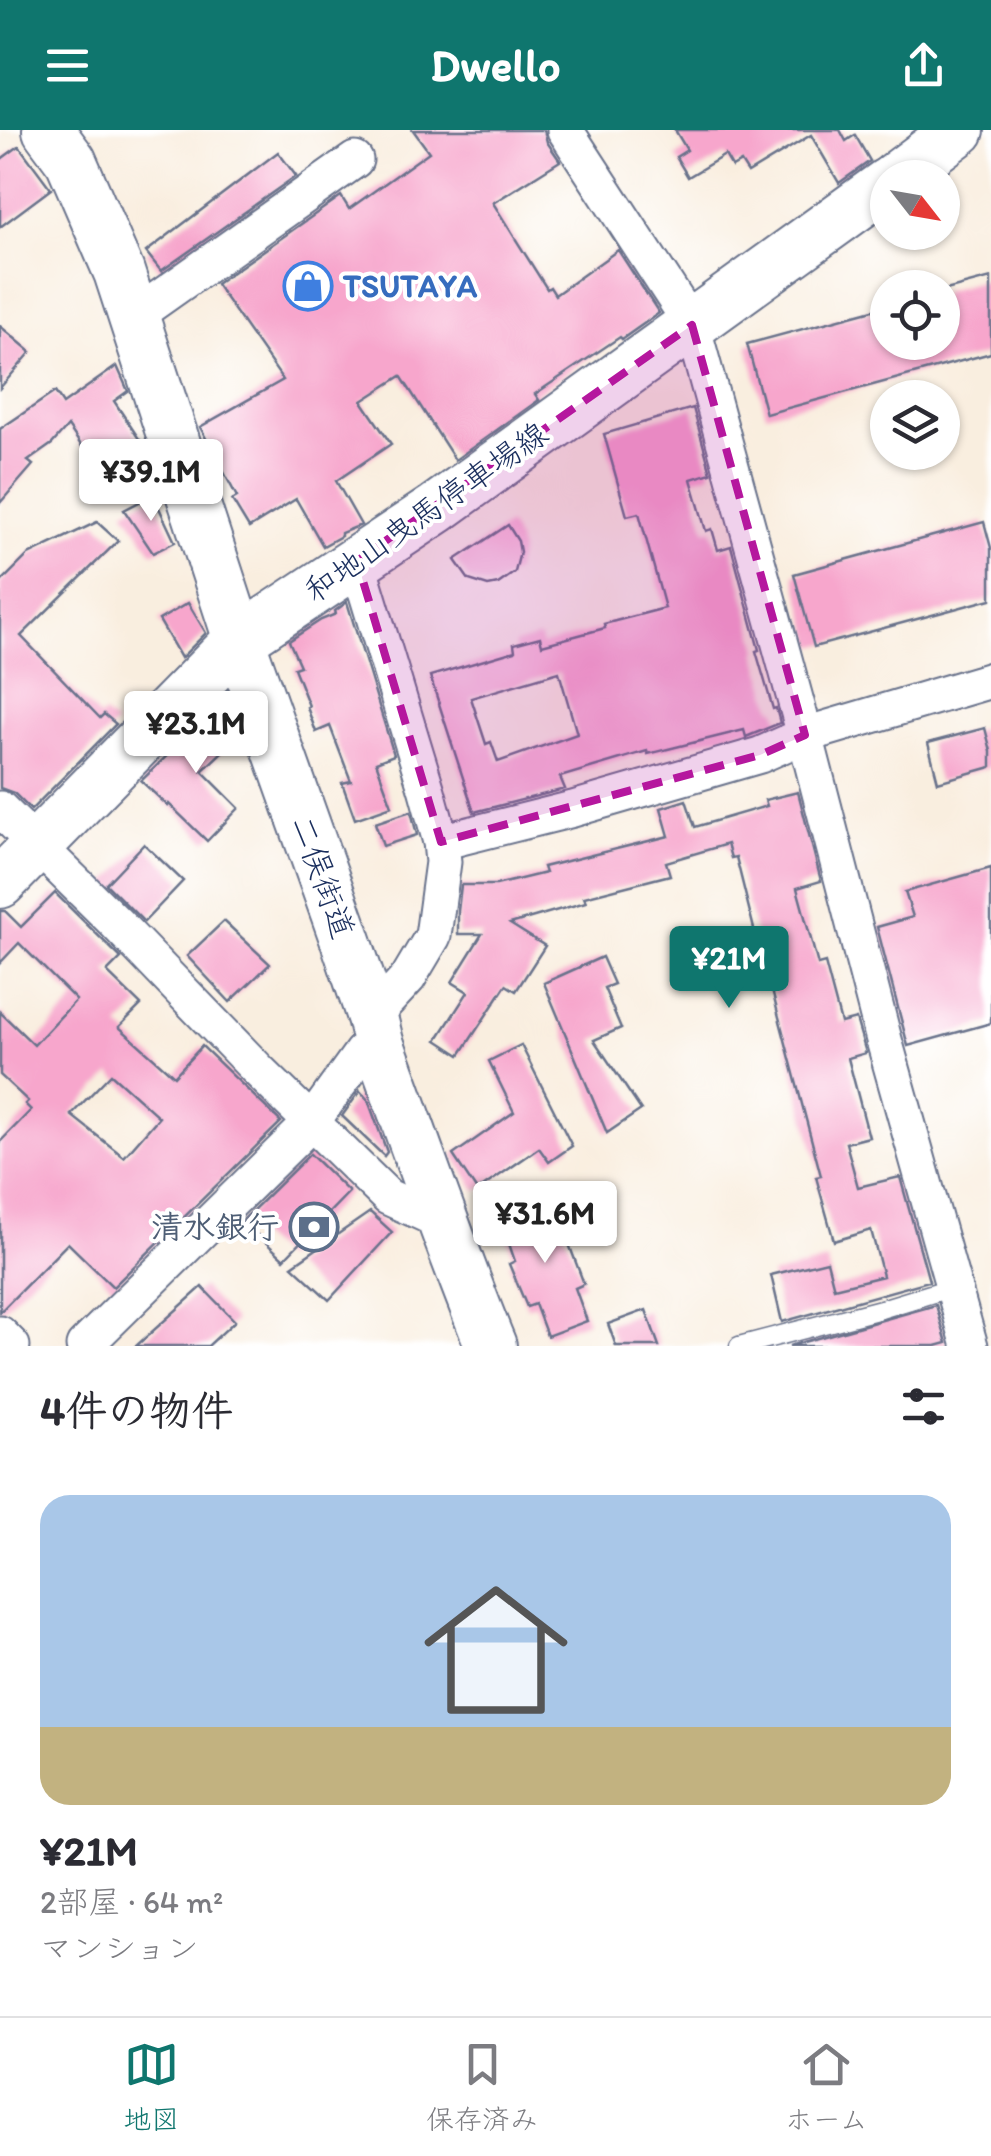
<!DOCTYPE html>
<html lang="ja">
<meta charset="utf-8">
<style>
:root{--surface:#fff;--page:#f7f7f7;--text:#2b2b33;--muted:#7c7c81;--line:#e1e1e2;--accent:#0f766e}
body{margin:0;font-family:Itim,"Klee One",sans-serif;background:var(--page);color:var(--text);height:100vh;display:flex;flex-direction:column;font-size:38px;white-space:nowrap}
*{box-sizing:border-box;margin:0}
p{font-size:32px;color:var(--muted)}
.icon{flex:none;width:55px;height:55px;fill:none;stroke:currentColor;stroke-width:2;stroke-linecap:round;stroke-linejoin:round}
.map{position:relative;height:1216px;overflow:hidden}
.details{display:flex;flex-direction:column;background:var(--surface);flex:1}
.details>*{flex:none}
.needle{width:65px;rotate:121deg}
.tools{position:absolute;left:870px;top:30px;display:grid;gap:20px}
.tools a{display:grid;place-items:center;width:90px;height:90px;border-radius:50%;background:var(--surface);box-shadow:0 2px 8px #0004;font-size:50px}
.price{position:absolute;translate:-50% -85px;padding:0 22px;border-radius:10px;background:#fff;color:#222;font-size:32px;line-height:65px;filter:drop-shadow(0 2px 5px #0008)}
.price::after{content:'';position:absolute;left:50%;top:60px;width:30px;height:22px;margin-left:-15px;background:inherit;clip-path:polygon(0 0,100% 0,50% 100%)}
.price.current{background:var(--accent);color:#fff}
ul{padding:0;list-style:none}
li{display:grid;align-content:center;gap:20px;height:530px;padding:0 40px}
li+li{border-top:2px solid var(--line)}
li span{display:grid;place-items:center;height:310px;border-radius:30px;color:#555}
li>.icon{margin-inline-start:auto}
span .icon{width:180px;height:180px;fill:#fffc;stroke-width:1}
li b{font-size:42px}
h2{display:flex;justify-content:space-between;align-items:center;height:120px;padding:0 40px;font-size:42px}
header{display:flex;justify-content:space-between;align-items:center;height:130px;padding:0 40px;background:var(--accent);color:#fff;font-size:45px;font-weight:700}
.menu{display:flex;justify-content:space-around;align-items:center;height:140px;border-top:2px solid var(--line);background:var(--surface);font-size:28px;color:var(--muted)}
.menu a{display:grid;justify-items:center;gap:5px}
.menu .current{color:var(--accent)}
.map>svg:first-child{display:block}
.building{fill:#f7a6cc;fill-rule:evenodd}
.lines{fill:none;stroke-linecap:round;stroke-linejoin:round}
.lane-casing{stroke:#69728b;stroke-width:21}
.street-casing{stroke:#69728b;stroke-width:39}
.secondary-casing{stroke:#69728b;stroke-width:54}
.lane{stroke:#fff;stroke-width:18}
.street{stroke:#fff;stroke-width:35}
.secondary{stroke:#fff;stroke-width:50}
.marked{fill:#b5179e;fill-opacity:0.2;stroke:#b5179e;stroke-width:8;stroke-dasharray:20 12;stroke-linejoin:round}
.labels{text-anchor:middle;stroke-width:8;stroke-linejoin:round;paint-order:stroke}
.shop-label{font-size:32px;font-weight:bold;fill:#366cbe;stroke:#fff;text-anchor:start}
.street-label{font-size:32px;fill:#1b2f5e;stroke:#fff}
.service-label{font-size:32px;font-weight:bold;fill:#4e5e75;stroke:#fff;text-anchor:end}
</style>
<header><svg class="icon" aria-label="menu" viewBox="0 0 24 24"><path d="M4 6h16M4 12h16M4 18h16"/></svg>Dwello<svg class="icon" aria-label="share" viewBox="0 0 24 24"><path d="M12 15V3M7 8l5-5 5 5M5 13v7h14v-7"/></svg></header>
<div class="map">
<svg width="991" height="1216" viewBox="0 0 991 1216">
<rect width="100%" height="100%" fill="#fff"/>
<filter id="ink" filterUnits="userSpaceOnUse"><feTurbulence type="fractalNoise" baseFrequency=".01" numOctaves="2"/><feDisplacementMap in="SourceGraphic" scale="20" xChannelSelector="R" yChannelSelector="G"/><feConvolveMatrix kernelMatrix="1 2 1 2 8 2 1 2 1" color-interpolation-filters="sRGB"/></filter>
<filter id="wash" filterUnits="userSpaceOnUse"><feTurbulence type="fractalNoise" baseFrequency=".0048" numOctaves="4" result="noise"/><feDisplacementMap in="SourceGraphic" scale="40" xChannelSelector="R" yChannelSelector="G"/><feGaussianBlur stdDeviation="2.25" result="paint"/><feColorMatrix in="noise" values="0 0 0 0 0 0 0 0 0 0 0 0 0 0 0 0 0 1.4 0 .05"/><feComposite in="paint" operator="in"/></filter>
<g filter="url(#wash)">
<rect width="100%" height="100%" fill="#f9eedf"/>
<g id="blocks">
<!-- building -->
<g class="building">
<polygon points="413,0 544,0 547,12 560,31 493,73 547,159 550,157 555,165 618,120 659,183 622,209 620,207 535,264 539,270 455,330 401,246 362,271 391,314 336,351 361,395 341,403 341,406 323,416 296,369 249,398 232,370 237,367 200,297 283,250 216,154 341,66 349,79 429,22"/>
<polygon points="675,0 840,0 846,11 855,5 870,31 839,53 811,5 748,43 741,32 732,37 725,25 688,47 676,27 687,20"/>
<polygon points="19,16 51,59 0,97 0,30"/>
<polygon points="278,22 296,46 161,141 146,122"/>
<polygon points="991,148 991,223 766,284 747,214 888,176 888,212 942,212 942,161"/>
<polygon points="0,196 31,222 0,258"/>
<polygon points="117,236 128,261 114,271 141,312 104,336 92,317 85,321 68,296 52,314 28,331 33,335 0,373 0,299 55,262 63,274"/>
<path d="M693 278 711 343 691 349 706 401 712 399 718 420 731 416 759 520 756 521 773 579 776 578 780 593 746 607 744 600 648 624 647 621 560 647 565 659 474 682 430 546 515 521 514 514 540 507 542 515 605 498 604 494 665 478 639 383 627 386 604 304ZM559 542 577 604 498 632 491 612 486 614 471 568Z"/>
<polygon points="153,365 175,412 153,423 124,380"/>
<polygon points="97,392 118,411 21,506 100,588 104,584 116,594 31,680 14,663 0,658 0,453 28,425"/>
<polygon points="984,392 991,418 991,469 814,517 794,444"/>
<polygon points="508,395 518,411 520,422 515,442 498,454 488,456 469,450 455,430"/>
<polygon points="347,472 394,625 376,632 392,676 355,689 342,653 351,651 330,596 316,602 307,577 309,576 294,538 300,536 289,511 321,490 336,484 335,481"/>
<polygon points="188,473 206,503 181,528 159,490"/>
<polygon points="216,578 241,604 202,641 239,678 207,711 169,674 168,676 141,651"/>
<polygon points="985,598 991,621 991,637 938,652 928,613"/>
<polygon points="798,662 821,751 797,758 818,835 825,833 841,893 856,889 866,923 848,928 869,1007 846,1013 858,1057 900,1047 929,1151 782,1192 771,1145 827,1131 834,1158 883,1146 871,1100 834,1111 816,1047 821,1046 766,838 764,839 736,727 731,728 727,714 666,732 670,745 584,767 586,772 510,794 545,816 516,861 506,855 460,925 437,910 468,862 452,852 482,804 458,804 458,781 461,755 496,755 545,743 543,737 669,706 661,678 686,670 695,697 767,676 765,670"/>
<polygon points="411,681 417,705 383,716 375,693"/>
<polygon points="144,714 183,751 144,792 106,754"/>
<polygon points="991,738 991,893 908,916 877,797 913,787 905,762"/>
<path d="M55 763 121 828 107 842 141 875 119 897 174 946 202 916 281 992 113 1157 68 1113 0 1182V1012L31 980 25 974 28 971 0 945V882L34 915 76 870 19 813 0 833V781H5L21 797ZM111 944 159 987 124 1027 71 985Z"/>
<polygon points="224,791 270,834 230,872 187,826"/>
<polygon points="602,827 614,854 604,858 621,898 594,910 641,980 607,1003 544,853"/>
<polygon points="521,915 572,1016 549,1032 539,1018 477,1061 453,1025 514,982 489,931"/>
<polygon points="360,961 368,970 387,1022 384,1026 342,986"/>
<polygon points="310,1024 349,1062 284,1129 242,1091"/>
<polygon points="552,1069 584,1154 575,1158 587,1191 547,1206 535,1174 527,1177 509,1134 515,1131 500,1088"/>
<polygon points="370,1082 392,1102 329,1170 292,1136"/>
<polygon points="202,1157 235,1191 208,1216 136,1216"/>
<polygon points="936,1175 947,1213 936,1216 789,1216"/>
<polygon points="646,1180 659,1216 616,1216 608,1194"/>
</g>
</g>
</g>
<g filter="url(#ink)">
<use href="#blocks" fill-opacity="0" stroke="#69728b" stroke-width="2.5"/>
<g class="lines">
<!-- lane casing -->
<g class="lane-casing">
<polyline id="lane" points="739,1216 881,1179 953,1157"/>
</g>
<!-- street casing -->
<g class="street-casing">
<g id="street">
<polyline points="565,0 692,195 805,605 884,910 970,1216"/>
<polyline points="133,187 355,30"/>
<polyline points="357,431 427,661 441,712 443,732 433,806 408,848 372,887"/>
<polyline points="0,679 116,793 259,941 388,1067 445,1093"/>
<polyline points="441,712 573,679 760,625 805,605 991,550"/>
<polyline points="0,1204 12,1216"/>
<polyline points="84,1216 311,993 362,922 378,912"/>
</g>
</g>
<!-- secondary casing -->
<g class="secondary-casing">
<g id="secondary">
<path d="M48 0 71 31 119 142 239 510 345 808 372 887 378 912C415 1013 450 1116 491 1216"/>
<polyline points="895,48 959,0"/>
<polyline points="0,753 239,510 436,379 888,53"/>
</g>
</g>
<!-- lane -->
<use href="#lane" class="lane"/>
<!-- street -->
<use href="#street" class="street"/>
<!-- secondary -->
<use href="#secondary" class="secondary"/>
</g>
</g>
<!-- marked area -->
<path class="marked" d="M692 195 805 605 760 625 441 712 357 431Z"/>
<!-- icons -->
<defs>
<g id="shop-ring" transform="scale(2.5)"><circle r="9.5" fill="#fff" stroke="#3f7fe0" stroke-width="1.5"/><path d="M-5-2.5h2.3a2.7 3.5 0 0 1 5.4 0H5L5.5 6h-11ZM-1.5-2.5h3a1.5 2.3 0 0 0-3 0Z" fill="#3f7fe0"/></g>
<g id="bank-ring" transform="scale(2.5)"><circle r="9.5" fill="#fff" stroke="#5c6f8a" stroke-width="1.5"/><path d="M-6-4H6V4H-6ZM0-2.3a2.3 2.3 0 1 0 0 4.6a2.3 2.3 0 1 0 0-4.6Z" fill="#5c6f8a"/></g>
</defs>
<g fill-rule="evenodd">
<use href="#shop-ring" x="308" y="156"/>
<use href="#bank-ring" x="314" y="1097"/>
</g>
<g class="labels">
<!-- shop labels -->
<g class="shop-label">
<text x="343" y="167">TSUTAYA</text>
</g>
<!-- street labels -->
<g class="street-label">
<text transform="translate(426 382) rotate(-35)" y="11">和地山曳馬停車場線</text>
<text transform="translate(323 747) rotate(70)" y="11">二俣街道</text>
</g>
<!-- service labels -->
<g class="service-label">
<text x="279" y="1108">清水銀行</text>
</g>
</g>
</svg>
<div class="tools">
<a><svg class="needle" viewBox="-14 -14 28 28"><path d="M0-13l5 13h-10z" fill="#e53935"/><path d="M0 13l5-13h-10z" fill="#7c7c81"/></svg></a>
<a><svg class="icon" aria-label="locate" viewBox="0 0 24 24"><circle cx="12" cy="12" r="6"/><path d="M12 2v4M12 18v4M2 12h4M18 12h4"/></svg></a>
<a><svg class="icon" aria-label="layers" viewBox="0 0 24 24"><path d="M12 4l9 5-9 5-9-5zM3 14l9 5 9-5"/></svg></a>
</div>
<b class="price" style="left:151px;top:394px">¥39.1M</b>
<b class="price" style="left:196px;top:646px">¥23.1M</b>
<b class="price current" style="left:729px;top:881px">¥21M</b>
<b class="price" style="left:545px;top:1136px">¥31.6M</b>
</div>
<section class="details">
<h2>4件の物件<svg class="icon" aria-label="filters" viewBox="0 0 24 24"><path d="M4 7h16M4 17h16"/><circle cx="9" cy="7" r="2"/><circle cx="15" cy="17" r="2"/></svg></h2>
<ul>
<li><span style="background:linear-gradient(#a9c7e8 75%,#c2b280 0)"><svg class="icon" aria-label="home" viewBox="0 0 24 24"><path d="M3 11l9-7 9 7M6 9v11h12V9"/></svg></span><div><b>¥21M</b><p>2部屋 · 64 m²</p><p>マンション</p></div></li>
</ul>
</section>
<nav class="menu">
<a class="current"><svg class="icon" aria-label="map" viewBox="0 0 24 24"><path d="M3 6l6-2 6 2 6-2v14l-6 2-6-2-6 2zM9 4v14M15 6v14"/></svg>地図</a>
<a><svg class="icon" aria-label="saved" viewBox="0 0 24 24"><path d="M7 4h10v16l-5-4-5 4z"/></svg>保存済み</a>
<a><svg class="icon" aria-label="home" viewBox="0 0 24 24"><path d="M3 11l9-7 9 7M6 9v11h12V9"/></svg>ホーム</a>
</nav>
